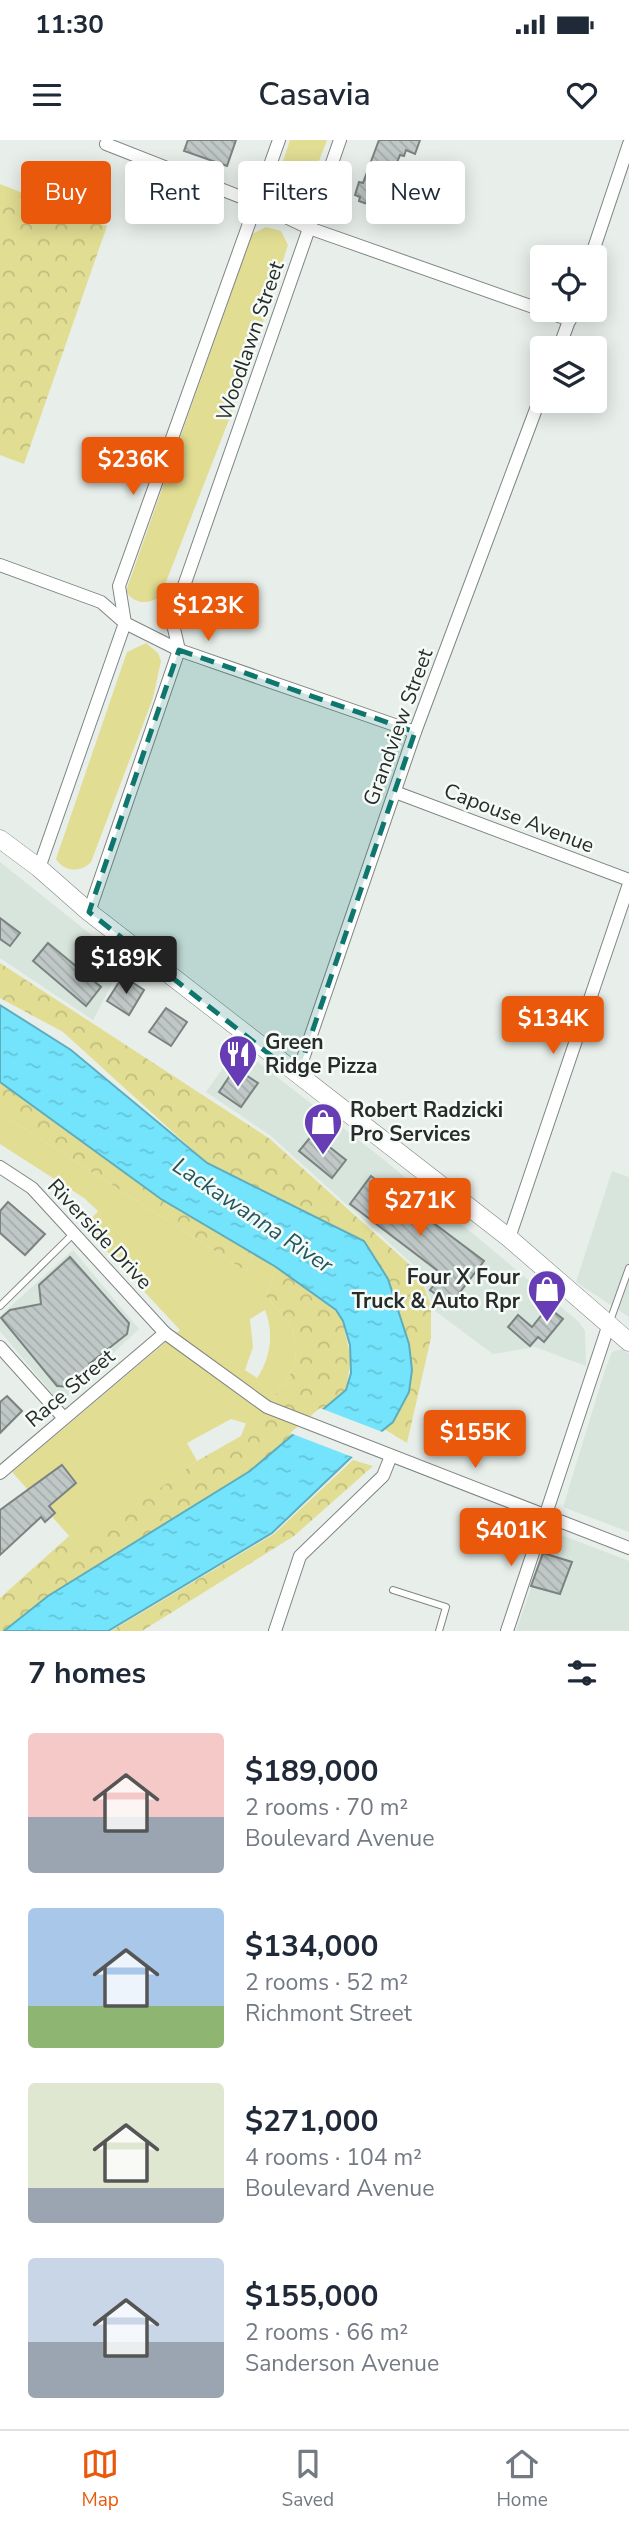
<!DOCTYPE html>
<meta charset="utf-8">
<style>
:root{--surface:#fff;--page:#f2f2f3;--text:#1f2937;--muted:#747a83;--line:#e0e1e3;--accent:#ea580c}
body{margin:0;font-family:"Nunito Sans",sans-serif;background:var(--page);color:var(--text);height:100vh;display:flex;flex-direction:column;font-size:26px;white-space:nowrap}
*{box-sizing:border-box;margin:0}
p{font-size:23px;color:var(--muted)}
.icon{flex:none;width:38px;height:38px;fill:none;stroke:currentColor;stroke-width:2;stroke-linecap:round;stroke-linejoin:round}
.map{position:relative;height:1491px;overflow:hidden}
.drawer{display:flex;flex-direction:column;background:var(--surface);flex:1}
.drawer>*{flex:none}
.banner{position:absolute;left:21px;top:21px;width:588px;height:63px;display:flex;gap:14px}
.controls{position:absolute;left:530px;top:105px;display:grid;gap:14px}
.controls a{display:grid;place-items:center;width:77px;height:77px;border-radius:7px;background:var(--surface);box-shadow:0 4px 18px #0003;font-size:35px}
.price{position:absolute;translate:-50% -60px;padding:0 16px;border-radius:7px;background:var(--accent);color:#fff;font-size:23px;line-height:46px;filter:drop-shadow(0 2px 4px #0008)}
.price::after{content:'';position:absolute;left:50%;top:42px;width:21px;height:16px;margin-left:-10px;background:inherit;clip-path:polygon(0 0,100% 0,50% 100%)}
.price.current{background:#222;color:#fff}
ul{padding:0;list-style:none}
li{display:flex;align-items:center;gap:21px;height:175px;padding:0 28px}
li span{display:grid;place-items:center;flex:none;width:196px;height:140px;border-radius:7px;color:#555}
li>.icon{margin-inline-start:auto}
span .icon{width:84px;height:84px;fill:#fffc;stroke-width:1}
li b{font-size:30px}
h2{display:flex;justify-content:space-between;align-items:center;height:84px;padding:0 28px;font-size:30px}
.pill{padding:0 24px;border-radius:7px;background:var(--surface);box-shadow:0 4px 18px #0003;font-size:24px;line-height:63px}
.pill.current{background:var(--accent);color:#fff}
.status{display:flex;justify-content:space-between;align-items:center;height:49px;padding:0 35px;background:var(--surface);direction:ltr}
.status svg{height:19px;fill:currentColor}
header{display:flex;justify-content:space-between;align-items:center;height:91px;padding:0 28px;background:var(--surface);font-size:32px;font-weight:600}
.menu{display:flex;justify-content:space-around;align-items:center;height:98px;border-top:2px solid var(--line);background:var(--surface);font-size:19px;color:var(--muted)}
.menu a{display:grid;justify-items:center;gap:4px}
.menu .current{color:var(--accent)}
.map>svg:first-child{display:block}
.built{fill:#d7e5dd}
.green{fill:#e1dd93;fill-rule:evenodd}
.forest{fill:url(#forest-crowns)}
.water{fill:url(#water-ripples);stroke:#5dadbd;stroke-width:2}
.pier{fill:#e8efea}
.building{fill:url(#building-back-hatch);stroke:#7b8382;stroke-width:2}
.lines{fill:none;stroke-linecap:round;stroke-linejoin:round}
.lane-casing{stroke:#7f8581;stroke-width:8}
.street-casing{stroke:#7f8581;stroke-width:14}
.secondary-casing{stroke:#7f8581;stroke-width:19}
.lane{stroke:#fff;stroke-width:6}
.street{stroke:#fff;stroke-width:12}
.secondary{stroke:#fff;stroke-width:18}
.marked{fill:#0f766e;fill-opacity:0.2;stroke:#0f766e;stroke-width:5;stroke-dasharray:14 9;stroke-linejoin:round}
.labels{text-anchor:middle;stroke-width:5;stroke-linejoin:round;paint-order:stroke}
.street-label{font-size:21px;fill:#2a2c2b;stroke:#f5fcf8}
.poi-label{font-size:21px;font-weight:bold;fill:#2a2c2b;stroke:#f5fcf8;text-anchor:start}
.water-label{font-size:23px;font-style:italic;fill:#255660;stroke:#f5fcf8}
</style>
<div class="status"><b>11:30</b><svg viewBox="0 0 49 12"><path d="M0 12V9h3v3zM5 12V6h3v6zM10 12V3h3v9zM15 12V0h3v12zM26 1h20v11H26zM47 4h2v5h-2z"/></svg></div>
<header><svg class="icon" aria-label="menu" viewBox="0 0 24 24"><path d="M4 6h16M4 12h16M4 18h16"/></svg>Casavia<svg class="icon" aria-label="heart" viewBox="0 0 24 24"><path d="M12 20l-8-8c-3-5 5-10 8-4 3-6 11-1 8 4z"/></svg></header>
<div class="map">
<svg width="629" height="1491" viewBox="0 0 629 1491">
<defs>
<pattern id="forest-crowns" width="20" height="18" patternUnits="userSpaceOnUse" patternTransform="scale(1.75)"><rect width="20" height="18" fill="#e1dd93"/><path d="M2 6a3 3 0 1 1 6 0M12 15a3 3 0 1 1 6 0" fill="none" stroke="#c1be7f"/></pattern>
<pattern id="water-ripples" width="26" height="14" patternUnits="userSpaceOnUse" patternTransform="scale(1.75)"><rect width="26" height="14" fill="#73e4fc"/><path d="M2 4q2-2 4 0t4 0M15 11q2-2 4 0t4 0" fill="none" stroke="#64c4d8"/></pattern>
<pattern id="building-back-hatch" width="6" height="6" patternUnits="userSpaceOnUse" patternTransform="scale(1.75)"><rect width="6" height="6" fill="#bfc8c6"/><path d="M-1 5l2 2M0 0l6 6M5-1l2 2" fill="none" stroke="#a4acaa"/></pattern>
</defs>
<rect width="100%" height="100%" fill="#e8efea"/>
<!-- built -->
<g class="built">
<polygon points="0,722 124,821 93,880 0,818"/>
<polygon points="238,907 383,1019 579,1182 585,1191 586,1226 535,1207 493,1214 435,1171 419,1130 271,996 206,952"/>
<polygon points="612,1031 629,1037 629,1177 576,1142"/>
<polygon points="73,1110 139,1189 60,1263 0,1191 0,1176"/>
<polygon points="622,1209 629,1214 629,1392 563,1367 605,1230 612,1212"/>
<polygon points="551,1391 629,1421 629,1491 516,1491"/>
</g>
<!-- green -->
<g class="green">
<polygon points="290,0 327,0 311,42 306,48 284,47 277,39"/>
<path d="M266 87 281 91 288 105 244 241 161 455C151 465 134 465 126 451L252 94Z"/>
<path d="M146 503 158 513 161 521 153 558 91 722C81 733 64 732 56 719L127 512Z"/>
<path d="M0 973 246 1131 254 1114 276 1127 266 1156 293 1188 296 1222 285 1245 279 1248 261 1288 231 1279 187 1303 197 1321 80 1408 12 1332 180 1190 84 1087 98 1071 84 1058 0 1004ZM265 1170C274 1192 271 1218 257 1238L245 1230 253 1207 250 1179Z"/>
</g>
<!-- forest -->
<g class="forest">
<polygon points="0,44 107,86 24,324 0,315"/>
<polygon points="0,823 270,999 419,1133 431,1165 431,1198 407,1303 384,1289 393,1282 409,1252 402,1179 388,1139 364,1102 207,1023 63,892 0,858"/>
<polygon points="0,942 161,1059 254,1114 246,1131 0,973"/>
<polygon points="276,1127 341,1175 351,1218 346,1250 250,1332 48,1456 6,1491 0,1491 0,1458 69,1396 80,1407 197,1321 241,1296 246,1283 261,1287 279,1248 285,1245 296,1222 293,1188 266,1156"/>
<polygon points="353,1320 373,1326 294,1396 142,1491 111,1491 274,1394"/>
</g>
<!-- water -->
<polygon class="water" points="0,865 71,910 207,1023 364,1101 388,1139 409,1204 412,1230 409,1252 393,1282 363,1306 272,1393 108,1491 4,1491 48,1456 250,1331 346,1250 351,1233 350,1205 343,1181 336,1170 276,1127 161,1059 0,942"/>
<!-- pier -->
<polygon class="pier" points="320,1268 385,1293 355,1318 290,1293"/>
<!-- building -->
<g class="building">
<polygon points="188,0 236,0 227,26 184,11"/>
<polygon points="379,0 420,0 415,14 406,10 404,16 400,15 379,68 359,61 360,57 355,55 359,42 363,43"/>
<polygon points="0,778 20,793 10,806 0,799"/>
<polygon points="48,803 101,847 86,866 33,821"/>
<polygon points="123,836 144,850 129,875 107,861"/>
<polygon points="166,868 187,882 171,906 149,892"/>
<polygon points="235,928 258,943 241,967 219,952"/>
<polygon points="313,994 346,1020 332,1038 299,1011"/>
<polygon points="371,1036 484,1121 450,1165 430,1150 442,1134 350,1064"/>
<polygon points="8,1062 45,1094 25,1115 0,1093 0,1071"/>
<polygon points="70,1117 129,1183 127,1194 89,1224 92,1227 70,1247 57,1246 1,1178 10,1170 41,1164 39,1145"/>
<polygon points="548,1167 563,1179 544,1202 538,1197 530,1206 508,1187 518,1175 532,1187"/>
<polygon points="7,1256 22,1271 0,1293 0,1262"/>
<polygon points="62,1325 76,1343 49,1366 55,1373 45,1382 41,1377 0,1415 0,1370"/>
<polygon points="543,1413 572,1422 560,1454 531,1446"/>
</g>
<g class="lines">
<!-- lane casing -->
<g class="lane-casing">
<g id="lane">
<polyline points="0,1166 73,1094"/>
<polyline points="610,1181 629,1128"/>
<polyline points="393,1450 446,1467 439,1491"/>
</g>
</g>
<!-- street casing -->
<g class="street-casing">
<g id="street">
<polyline points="106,4 256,63 309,88 570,180"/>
<polyline points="591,117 629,4"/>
<polyline points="559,208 573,170"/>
<polyline points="0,425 101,462 125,483 179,510 415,592"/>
<polyline points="395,652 629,740"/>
<polyline points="39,728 125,483 119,446 279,0"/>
<polyline points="89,772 179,510 172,480 340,0"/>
<polyline points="297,936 415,592 542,253"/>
<polyline points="0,1027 32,1048 165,1193 267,1267 629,1408"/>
<polyline points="509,1098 629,744"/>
<polyline points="0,1207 63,1277"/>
<polyline points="0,1333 165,1193"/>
<polyline points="275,1491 300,1416 383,1336 391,1316"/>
<polyline points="507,1491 608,1187"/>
</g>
</g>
<!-- secondary casing -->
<g class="secondary-casing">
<polyline id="secondary" points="0,699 39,728 89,772 509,1098 629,1202"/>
</g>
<!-- lane -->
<use href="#lane" class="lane"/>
<!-- street -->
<use href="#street" class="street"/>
<!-- secondary -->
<use href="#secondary" class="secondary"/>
</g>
<!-- marked area -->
<path class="marked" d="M179 510 415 592 297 936 89 772Z"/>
<!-- icons -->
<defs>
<g id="restaurant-pin" transform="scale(2.0125)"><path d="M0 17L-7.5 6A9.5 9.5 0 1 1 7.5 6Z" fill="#673db5" stroke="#f5fcf8"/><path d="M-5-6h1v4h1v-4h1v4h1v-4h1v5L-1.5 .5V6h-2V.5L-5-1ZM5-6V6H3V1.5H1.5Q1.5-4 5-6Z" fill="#fff"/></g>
<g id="shop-pin" transform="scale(2.0125)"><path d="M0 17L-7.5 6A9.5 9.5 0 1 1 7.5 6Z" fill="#673db5" stroke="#f5fcf8"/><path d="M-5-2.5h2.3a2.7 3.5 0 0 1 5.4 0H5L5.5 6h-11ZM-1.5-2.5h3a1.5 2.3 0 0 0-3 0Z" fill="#fff"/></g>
</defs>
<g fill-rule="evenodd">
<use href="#restaurant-pin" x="238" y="914"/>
<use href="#shop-pin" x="323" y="982"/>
<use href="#shop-pin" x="547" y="1149"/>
</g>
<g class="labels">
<!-- street labels -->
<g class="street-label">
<text transform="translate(250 201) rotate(-71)" y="7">Woodlawn Street</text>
<text transform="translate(398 587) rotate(-70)" y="7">Grandview Street</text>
<text transform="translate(519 678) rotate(21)" y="7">Capouse Avenue</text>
<text transform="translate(100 1094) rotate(47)" y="7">Riverside Drive</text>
<text transform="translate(70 1248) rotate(-40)" y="7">Race Street</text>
</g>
<!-- poi labels -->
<g class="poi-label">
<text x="265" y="909">Green<tspan x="265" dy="24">Ridge Pizza</tspan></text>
<text x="350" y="977">Robert Radzicki<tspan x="350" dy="24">Pro Services</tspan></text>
<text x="520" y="1144" text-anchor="end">Four X Four<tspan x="520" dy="24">Truck &amp; Auto Rpr</tspan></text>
</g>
<!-- water labels -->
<g class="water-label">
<text transform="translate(253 1075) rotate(34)" y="8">Lackawanna River</text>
</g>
</g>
</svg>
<div class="controls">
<a><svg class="icon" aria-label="locate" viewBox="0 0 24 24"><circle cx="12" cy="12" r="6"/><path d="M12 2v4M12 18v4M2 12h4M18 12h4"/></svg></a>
<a><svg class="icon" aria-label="layers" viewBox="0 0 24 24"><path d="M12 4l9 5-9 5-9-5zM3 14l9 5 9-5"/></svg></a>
</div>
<b class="price" style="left:133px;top:357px">$236K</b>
<b class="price" style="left:208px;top:503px">$123K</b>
<b class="price current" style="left:126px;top:856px">$189K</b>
<b class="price" style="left:553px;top:916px">$134K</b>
<b class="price" style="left:420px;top:1098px">$271K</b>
<b class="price" style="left:475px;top:1330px">$155K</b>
<b class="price" style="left:511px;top:1428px">$401K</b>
<div class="banner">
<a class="pill current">Buy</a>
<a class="pill">Rent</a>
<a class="pill">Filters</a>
<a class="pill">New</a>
</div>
</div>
<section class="drawer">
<h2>7 homes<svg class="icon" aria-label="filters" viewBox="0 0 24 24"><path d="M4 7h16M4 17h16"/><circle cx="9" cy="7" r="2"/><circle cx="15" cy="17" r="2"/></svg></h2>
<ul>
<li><span style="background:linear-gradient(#f6c9c9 60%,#9aa5b1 0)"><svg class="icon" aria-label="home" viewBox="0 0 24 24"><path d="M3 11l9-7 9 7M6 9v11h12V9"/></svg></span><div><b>$189,000</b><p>2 rooms · 70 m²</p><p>Boulevard Avenue</p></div></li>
<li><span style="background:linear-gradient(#a9c7e8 70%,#8fb573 0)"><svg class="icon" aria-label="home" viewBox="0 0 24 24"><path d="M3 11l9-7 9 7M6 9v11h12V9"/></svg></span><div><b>$134,000</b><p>2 rooms · 52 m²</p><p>Richmont Street</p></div></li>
<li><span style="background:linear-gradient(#dfe7d0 75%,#9aa5b1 0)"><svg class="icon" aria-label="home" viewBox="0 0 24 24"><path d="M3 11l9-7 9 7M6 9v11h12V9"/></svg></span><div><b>$271,000</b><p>4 rooms · 104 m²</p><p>Boulevard Avenue</p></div></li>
<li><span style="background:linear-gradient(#c9d6e8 60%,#9aa5b1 0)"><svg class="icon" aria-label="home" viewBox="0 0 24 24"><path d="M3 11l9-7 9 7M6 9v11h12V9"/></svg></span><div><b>$155,000</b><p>2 rooms · 66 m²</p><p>Sanderson Avenue</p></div></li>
</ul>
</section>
<nav class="menu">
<a class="current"><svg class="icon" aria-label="map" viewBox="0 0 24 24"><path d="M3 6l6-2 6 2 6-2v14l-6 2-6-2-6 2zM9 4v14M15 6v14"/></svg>Map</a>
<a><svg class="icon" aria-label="saved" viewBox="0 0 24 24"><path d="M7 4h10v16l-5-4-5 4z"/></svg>Saved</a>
<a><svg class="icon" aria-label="home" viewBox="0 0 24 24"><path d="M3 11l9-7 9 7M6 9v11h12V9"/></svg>Home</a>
</nav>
